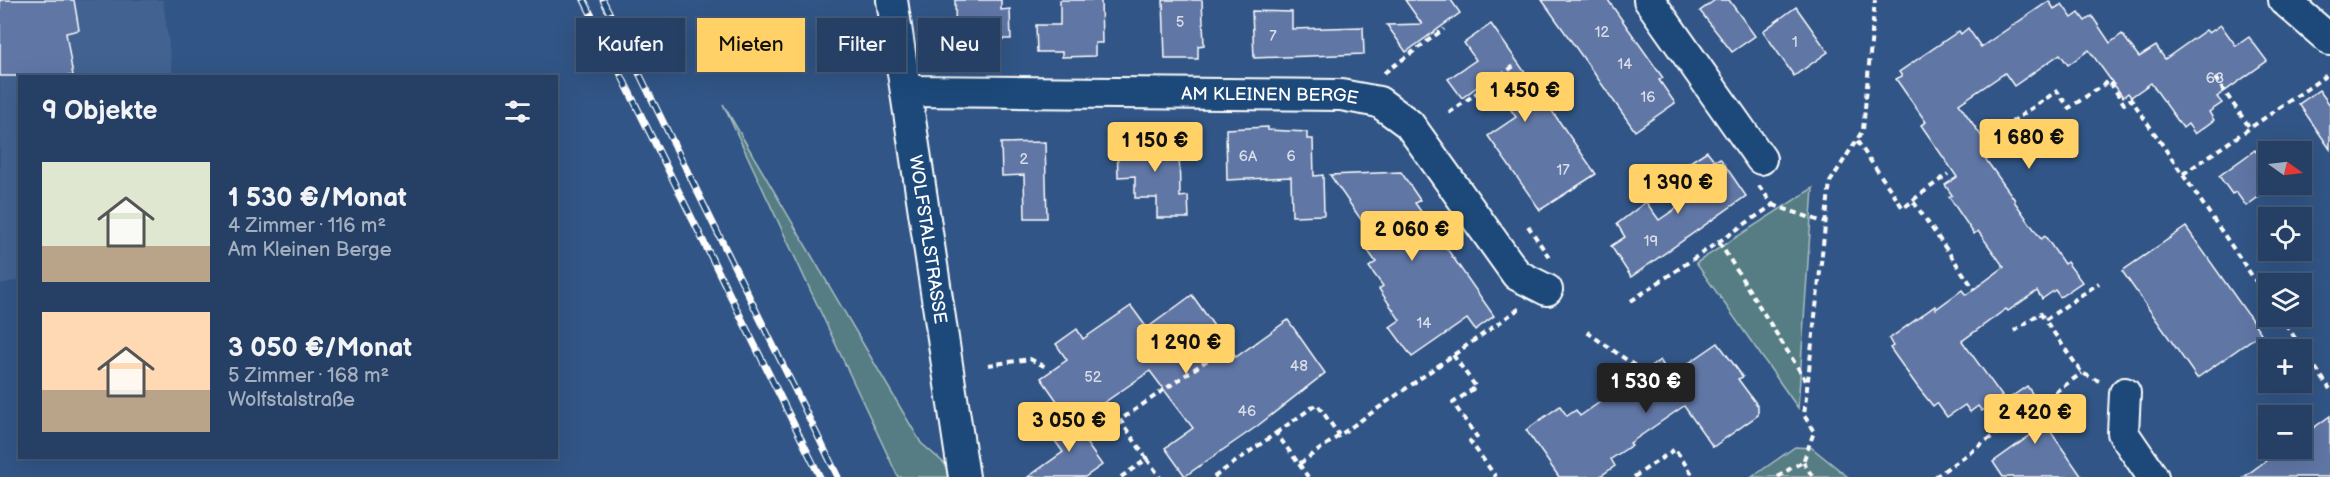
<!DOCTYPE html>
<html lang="de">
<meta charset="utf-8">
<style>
:root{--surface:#254064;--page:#314b6d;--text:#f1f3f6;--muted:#a3afbf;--line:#425978;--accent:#ffd166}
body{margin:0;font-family:"Balsamiq Sans",sans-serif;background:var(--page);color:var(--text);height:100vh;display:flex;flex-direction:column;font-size:22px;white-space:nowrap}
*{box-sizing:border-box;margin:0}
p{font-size:20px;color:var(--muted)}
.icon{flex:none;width:33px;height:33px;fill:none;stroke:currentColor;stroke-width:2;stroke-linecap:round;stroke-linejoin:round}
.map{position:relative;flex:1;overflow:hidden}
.panel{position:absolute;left:18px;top:75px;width:540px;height:384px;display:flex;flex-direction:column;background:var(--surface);border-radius:0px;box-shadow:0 6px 24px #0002,0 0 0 2px var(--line)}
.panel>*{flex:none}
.hud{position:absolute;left:576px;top:18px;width:570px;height:54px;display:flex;gap:12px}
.needle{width:39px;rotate:104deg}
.controls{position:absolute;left:2258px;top:141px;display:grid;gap:12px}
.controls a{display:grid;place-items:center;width:54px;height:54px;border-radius:0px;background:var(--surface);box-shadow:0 6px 24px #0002,0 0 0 2px var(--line);font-size:30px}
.price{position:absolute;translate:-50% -51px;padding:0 14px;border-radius:6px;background:var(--accent);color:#111;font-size:20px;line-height:39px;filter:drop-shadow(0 2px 3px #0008)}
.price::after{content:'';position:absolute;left:50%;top:36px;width:18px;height:14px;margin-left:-9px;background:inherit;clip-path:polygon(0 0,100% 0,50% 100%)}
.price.selected{background:#222;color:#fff}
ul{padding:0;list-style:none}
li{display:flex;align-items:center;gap:18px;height:150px;padding:0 24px}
li span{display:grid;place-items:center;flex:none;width:168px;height:120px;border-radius:0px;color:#555}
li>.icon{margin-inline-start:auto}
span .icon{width:72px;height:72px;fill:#fffc;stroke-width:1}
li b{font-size:26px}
h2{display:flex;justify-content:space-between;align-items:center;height:72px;padding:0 24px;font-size:26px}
.chip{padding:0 21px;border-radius:0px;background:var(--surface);box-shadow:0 6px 24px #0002,0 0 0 2px var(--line);font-size:21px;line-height:54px}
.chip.selected{background:var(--accent);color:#111}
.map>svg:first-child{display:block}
.built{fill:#436291}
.green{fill:#547d83;stroke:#aabec1;stroke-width:1.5}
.building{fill:#6176a5;stroke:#fff;stroke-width:1.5}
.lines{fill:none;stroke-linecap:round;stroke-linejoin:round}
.minor-casing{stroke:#fff;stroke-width:34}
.path{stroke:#fff;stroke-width:4;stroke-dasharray:6 4.5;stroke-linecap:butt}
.minor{stroke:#1f4a7a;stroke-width:30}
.rail-casing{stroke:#fff;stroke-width:7}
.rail{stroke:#1f4a7a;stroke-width:4.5;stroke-dasharray:14;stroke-linecap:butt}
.labels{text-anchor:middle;stroke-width:4.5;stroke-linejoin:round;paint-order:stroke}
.number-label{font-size:15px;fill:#d8dde8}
.street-label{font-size:18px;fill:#fff;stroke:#1f4a7a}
</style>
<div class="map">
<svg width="2330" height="477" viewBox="0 0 2330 477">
<rect width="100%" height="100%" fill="#315586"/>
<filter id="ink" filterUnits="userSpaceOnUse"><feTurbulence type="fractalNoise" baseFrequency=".0167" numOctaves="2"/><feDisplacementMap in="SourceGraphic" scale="12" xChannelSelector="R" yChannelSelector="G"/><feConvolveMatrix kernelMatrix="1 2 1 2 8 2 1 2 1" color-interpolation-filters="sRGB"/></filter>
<g filter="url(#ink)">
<!-- built -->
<polygon class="built" points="0,0 163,0 173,76 20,76 19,280 0,284"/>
<!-- green -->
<g class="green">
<polygon points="723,104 921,443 945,464 949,477 898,477"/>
<polygon points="1813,188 1798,408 1696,263"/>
<polygon points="1795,447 1812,448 1848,477 1752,477"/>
</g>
<!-- building -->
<g class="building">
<polygon points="0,0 74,0 79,30 66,33 73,76 0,76"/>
<polygon points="955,0 1001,0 1001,10 1010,9 1011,39 989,39 989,53 956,54"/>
<polygon points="1060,0 1101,0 1102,43 1095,43 1095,56 1062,57 1062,52 1037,52 1036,25 1060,25"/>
<polygon points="1163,0 1202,0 1204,45 1198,46 1198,59 1165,59"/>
<polygon points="1405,0 1451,0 1460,13 1406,52 1387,25 1422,24"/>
<polygon points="1542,0 1608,0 1663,78 1659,80 1675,103 1635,131"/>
<polygon points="1715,0 1729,0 1755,36 1732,52 1700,11"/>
<polygon points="2049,1 2054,9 2062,4 2072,18 2079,13 2085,21 2092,16 2110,43 2122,34 2139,57 2156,46 2165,59 2206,30 2209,33 2221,25 2236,46 2249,37 2267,61 2217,97 2222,103 2209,112 2214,120 2195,134 2188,124 2183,128 2151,83 2131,97 2128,93 2123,97 2089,50 2068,65 2060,54 2014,86 2005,73 1959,104 1994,154 1986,160 2015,200 2014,201 2041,239 2045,236 2064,264 2067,262 2082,282 2060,297 2055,290 2042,299 2037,291 2008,311 2006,309 1962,341 2002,396 1982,411 1978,406 1970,412 1965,405 1947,417 1937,403 1933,406 1917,386 1890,348 1893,346 1889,339 1935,306 1936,309 1962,290 1966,295 2004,267 1978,231 1974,234 1949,197 1952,195 1945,185 1957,177 1921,125 1926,122 1896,79 1902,76 1899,72 1959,31 1961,34 1968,28 1981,47"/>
<polygon points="1796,7 1828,52 1794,76 1763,31"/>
<polygon points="1252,11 1292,12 1292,29 1363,27 1364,54 1254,58"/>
<polygon points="1491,24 1596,174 1540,210 1488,136 1516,117 1489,78 1462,98 1448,79 1476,60 1464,43"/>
<polygon points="2319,90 2330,105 2330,149 2299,104"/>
<polygon points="1268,127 1268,130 1307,132 1307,139 1313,139 1314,176 1323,175 1324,215 1292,216 1291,177 1227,180 1226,129"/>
<polygon points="1174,135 1174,142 1179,141 1180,197 1188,196 1189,218 1157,218 1157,198 1135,198 1135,176 1118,177 1117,143 1133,143 1133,137"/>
<polygon points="1045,142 1047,218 1025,218 1024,175 1002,176 1001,143"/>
<polygon points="2255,150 2268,168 2268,190 2246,206 2236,192 2232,194 2219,176"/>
<polygon points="1707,151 1715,161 1720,158 1746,196 1631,277 1611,246 1625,237 1617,224 1646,202 1659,220 1697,194 1688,181 1693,178 1684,166"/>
<polygon points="1401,172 1420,200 1415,203 1494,316 1475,330 1467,319 1412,357 1390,327 1400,320 1379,289 1383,286 1369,267 1376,262 1368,251 1378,244 1330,175"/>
<polygon points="2186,227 2261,333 2197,378 2122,271"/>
<polygon points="1192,295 1236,357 1288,320 1325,373 1256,427 1185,476 1165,448 1193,428 1150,371 1073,424 1041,378 1067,360 1056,344 1077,329 1083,339 1131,306 1147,328"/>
<polygon points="1718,343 1743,377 1738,379 1758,406 1758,415 1713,447 1684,406 1630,443 1632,445 1611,459 1615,466 1599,477 1559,477 1526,430 1560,406 1567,416 1576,410 1580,416 1660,360 1670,376"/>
<polygon points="2027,386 2051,421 2046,425 2082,477 2003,477 1993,462 2032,434 2007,400"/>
<polygon points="1065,413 1102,465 1085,477 1028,477 1063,452 1045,427"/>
<polygon points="2330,416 2330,477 2244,477 2283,448 2301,448 2301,437"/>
</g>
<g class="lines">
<!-- minor casing -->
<g class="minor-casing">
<g id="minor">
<path id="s1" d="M892 0 964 477"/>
<polyline points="1649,0 1761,159"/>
<polyline points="2284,0 2330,40"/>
<path id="s2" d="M906 91 1341 95 1379 102 1409 124 1517 275 1547 290"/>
<polyline points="2125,393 2123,433 2153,477"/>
</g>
</g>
<!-- path -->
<g class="path">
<polyline points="1384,73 1444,29"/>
<polyline points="2215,78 2250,128"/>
<polyline points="1449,113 1514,66"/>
<polyline points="2003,128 2057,91 2069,108 2109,81 2124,104 2131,99 2268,299"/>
<polyline points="1857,141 1903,208 1913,201 1974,289"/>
<polyline points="2183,174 2330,73"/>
<polyline points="1913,200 1948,174"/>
<polyline points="1773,205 1826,223"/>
<polyline points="1528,226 1549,257"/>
<polyline points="1719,242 1808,384"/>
<polyline points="1631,301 1773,205 1759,186"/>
<polyline points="2280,316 2330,389"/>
<polyline points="2014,331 2040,313 2045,320"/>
<polyline points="1587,332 1638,368"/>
<polyline points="1453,355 1476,387 1453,403 1477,437 1470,441 1496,477"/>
<polyline points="988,365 1030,359 1048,368"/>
<polyline points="2099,381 2082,373 2045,320 2099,283"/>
<polyline points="1276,433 1317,404 1339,435"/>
<polyline points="1147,459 1120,420 1225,348"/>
<polyline points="1803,462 1813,477"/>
<polyline points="1299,464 1308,477"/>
<polyline points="1121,477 1147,459 1160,477"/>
<polyline points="1214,477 1276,433 1299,464 1520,308"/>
<polyline points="1634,477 1675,449 1694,477"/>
<polyline points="1778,477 1791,468 1803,462 1814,432 1804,415 1830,182 1863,130 1875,0"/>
<polyline points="1935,477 2082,373"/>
</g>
<!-- minor -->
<use href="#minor" class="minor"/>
<!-- rail casing -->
<g class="rail-casing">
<g id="rail">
<polyline points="584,0 820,477"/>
<polyline points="603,0 838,477"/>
</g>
</g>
<!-- rail -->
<use href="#rail" class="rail"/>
</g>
</g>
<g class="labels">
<!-- number labels -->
<g class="number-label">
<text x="1180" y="27">5</text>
<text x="1602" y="37">12</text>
<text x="1273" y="41">7</text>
<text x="1795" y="47">1</text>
<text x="1625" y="69">14</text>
<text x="2215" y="83">63</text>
<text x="1648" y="102">16</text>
<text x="1248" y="161">6A</text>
<text x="1291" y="161">6</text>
<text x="1024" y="164">2</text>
<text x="1563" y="175">17</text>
<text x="1651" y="246">19</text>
<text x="1424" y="328">14</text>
<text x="1299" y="371">48</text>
<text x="1093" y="382">52</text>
<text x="1247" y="416">46</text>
</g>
<!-- street labels -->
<g class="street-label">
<text dy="6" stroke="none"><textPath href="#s2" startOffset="364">AM KLEINEN BERGE</textPath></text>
<text dy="6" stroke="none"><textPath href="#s1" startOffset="242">WOLFSTALSTRASSE</textPath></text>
</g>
</g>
</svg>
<div class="controls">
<a><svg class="needle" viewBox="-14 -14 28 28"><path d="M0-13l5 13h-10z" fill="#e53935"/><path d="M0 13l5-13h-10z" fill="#a3afbf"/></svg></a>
<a><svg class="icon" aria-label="locate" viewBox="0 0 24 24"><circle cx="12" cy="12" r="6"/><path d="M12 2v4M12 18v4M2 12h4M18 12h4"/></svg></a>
<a><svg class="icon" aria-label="layers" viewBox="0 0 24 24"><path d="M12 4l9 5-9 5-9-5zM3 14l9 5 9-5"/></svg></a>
<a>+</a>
<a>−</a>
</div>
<b class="price" style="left:1525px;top:123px">1 450 €</b>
<b class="price" style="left:2029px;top:170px">1 680 €</b>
<b class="price" style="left:1155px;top:173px">1 150 €</b>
<b class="price" style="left:1678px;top:215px">1 390 €</b>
<b class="price" style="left:1412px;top:262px">2 060 €</b>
<b class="price" style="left:1186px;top:375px">1 290 €</b>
<b class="price selected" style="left:1646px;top:414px">1 530 €</b>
<b class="price" style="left:2035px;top:445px">2 420 €</b>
<b class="price" style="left:1069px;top:453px">3 050 €</b>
<div class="hud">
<a class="chip">Kaufen</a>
<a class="chip selected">Mieten</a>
<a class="chip">Filter</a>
<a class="chip">Neu</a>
</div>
<section class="panel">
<h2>9 Objekte<svg class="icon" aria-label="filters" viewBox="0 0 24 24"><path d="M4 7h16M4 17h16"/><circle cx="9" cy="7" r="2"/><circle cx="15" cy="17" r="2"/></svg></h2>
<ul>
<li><span style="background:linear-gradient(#dfe7d0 70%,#b9a48a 0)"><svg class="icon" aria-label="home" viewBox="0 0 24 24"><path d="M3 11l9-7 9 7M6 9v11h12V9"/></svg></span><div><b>1 530 €/Monat</b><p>4 Zimmer · 116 m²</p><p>Am Kleinen Berge</p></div></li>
<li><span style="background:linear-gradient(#ffd9b3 65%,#b9a48a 0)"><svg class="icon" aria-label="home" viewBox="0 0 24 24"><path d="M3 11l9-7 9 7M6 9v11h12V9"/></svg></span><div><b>3 050 €/Monat</b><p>5 Zimmer · 168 m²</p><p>Wolfstalstraße</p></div></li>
</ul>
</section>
</div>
